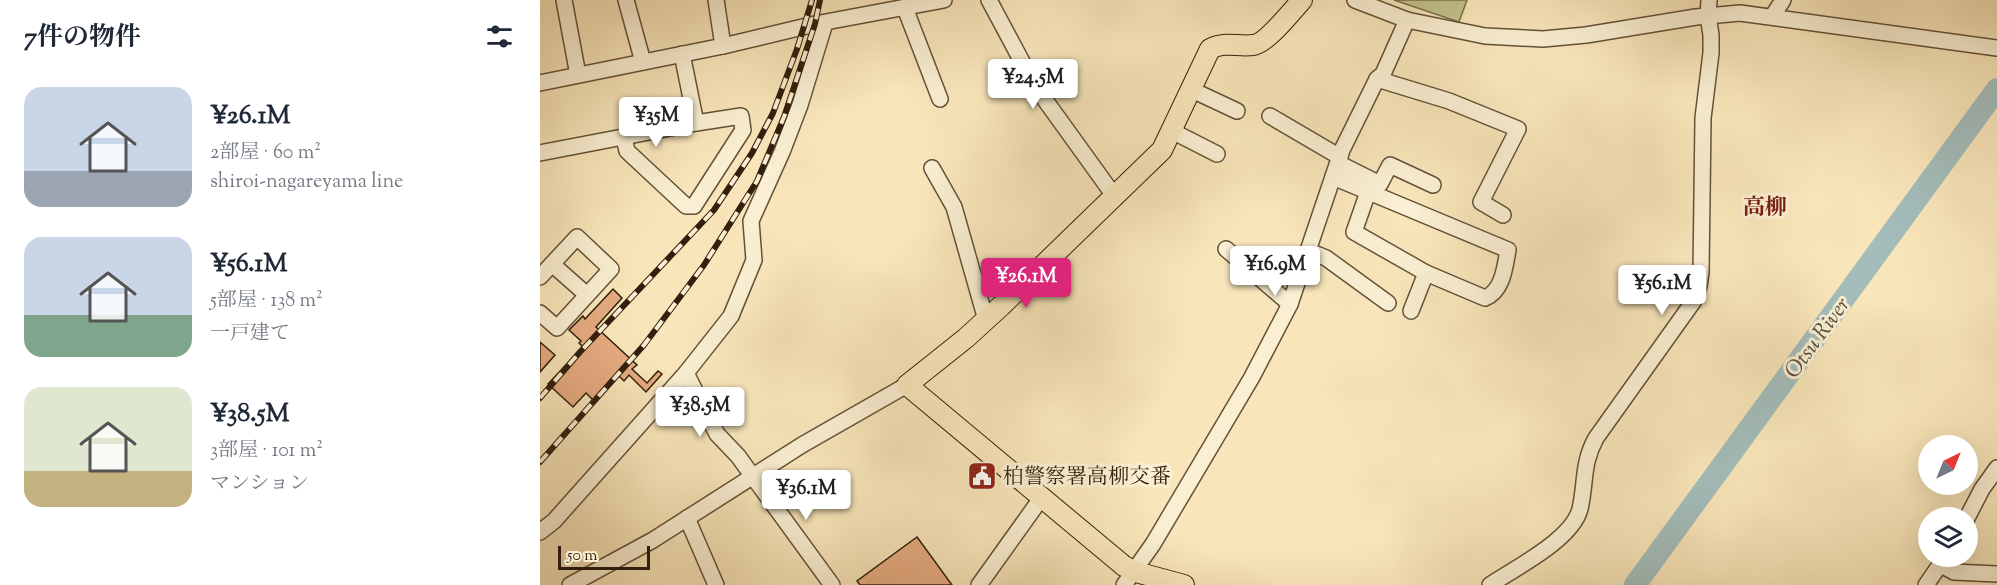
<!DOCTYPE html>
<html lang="ja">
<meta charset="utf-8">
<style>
:root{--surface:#fff;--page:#f2f2f3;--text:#1f2937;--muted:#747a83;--accent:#db2777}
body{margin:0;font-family:"Sorts Mill Goudy","Noto Serif JP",serif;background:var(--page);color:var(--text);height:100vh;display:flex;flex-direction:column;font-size:22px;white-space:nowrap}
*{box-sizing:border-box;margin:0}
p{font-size:20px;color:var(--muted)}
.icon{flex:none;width:33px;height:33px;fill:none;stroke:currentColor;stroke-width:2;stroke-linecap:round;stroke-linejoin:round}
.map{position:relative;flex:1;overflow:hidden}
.details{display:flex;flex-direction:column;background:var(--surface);width:540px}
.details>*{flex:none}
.needle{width:39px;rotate:43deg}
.controls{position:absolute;left:1378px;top:435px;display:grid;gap:12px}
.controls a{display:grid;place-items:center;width:60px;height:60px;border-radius:50%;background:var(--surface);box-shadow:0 6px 24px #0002;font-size:30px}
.scale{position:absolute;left:18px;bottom:15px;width:92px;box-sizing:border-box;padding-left:6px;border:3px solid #321f0d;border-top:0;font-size:16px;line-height:21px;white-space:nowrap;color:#321f0d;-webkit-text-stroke:4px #faefd2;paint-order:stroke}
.price{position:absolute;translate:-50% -51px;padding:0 14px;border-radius:6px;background:#fff;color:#222;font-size:20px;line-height:39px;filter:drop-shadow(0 2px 3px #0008)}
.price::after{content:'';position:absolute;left:50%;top:36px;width:18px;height:14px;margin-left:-9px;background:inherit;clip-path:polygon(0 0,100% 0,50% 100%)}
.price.active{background:var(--accent);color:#fff}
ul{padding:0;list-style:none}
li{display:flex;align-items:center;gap:18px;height:150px;padding:0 24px}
li span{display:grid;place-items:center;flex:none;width:168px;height:120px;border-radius:18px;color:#555}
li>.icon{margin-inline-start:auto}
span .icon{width:72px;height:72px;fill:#fffc;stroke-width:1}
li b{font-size:26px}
h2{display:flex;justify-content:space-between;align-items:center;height:72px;padding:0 24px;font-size:26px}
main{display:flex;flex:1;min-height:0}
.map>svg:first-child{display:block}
.green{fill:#c3c38b;stroke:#7a714c;stroke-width:1.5}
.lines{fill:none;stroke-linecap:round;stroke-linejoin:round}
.river{stroke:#a3bdbb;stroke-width:22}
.building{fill:#e5ab80;stroke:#321f0d;stroke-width:1.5}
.minor-casing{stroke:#645138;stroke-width:18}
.major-casing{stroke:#321f0d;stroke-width:22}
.minor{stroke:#faefd2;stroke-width:15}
.major{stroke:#f8e6ba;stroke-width:20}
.rail-casing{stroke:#321f0d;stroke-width:6}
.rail{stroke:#faefd2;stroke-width:4;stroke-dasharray:11;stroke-linecap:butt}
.labels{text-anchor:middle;stroke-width:6;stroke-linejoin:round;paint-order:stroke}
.poi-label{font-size:21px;fill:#321f0d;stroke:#faefd2;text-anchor:start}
.neighbourhood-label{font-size:22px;font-weight:bold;fill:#7a1f14;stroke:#faefd2}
.water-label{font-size:22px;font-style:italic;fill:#544e41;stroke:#faefd2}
</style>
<main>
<section class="details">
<h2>7件の物件<svg class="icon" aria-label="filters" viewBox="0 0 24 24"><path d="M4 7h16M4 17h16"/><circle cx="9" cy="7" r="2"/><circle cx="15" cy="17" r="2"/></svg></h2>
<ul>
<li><span style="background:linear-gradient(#c9d6e8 70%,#9aa5b1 0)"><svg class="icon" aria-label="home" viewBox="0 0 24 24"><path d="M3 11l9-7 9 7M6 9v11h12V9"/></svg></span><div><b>¥26.1M</b><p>2部屋 · 60 m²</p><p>shiroi-nagareyama line</p></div></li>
<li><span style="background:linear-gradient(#c9d6e8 65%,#7fa58c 0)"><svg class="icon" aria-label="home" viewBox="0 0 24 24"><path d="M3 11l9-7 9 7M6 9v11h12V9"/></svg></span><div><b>¥56.1M</b><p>5部屋 · 138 m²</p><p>一戸建て</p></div></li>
<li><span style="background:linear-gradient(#dfe7d0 70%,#c2b280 0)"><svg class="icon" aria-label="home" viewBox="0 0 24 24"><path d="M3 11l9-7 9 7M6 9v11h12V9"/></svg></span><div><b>¥38.5M</b><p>3部屋 · 101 m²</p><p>マンション</p></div></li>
</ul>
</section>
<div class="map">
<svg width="1457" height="585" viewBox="0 0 1457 585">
<rect width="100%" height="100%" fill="#f8e6ba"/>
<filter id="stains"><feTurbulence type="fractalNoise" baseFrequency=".00333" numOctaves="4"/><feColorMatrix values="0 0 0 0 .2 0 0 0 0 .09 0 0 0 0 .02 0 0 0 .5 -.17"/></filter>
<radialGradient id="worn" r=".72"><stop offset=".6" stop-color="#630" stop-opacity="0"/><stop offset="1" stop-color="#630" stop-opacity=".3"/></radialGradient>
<!-- green -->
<polygon class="green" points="854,0 927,0 919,22"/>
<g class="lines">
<!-- river -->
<polyline class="river" points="1095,585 1457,89"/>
</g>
<!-- building -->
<g class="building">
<polygon points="73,289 82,298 56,327 97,365 92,369 107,383 118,371 122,374 106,392 89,375 84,381 79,376 55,402 46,393 33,407 8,384 43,347 39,343 41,341 29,330 43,316 45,319"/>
<polygon points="0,342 15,355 0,372"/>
<polygon points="377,537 412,585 320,585 317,581"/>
</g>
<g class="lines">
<!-- minor casing -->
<g class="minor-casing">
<g id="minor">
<polyline points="24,0 38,75"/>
<polyline points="86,0 103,62"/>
<polyline points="176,0 183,46"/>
<polyline points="449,0 495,86 575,197"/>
<polyline points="815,0 867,20 945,36 1003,39 1046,35 1156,17 1200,13 1457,48"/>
<polyline points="365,8 400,99"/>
<polyline points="1232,17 1243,0"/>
<polyline points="837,79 909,101 978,129 941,202 963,215"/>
<polyline points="0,83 183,46 275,24 404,0"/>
<polyline points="650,89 697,111"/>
<polyline points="730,116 800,157"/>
<polyline points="632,131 677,154"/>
<polyline points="84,138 87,151 146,206 154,206 203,130 201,116 156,123"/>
<polyline points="0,153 156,123 142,54"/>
<polyline points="798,163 840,184 850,165 893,185"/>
<polyline points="392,168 414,207 446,320"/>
<path d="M793 177 968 250C965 266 963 291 945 298L886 273 814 232 828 192"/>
<polyline points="686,249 750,304"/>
<polyline points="769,251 786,258 848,303"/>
<polyline points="12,264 47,295"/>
<polyline points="0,277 37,237 71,269 17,328 0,313"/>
<polyline points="871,311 886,273"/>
<polyline points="146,373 177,434 198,456 292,585"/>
<polyline points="147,518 176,585"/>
<polyline points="1427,518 1442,489 1457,468"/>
<polyline points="0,532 14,521 146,373 191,316 214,260 211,221 242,152 260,105 285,23"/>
<polyline points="1401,565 1414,572 1457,574"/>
<polyline points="30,585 113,540 262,445 367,385"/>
<polyline points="439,585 502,497"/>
<polyline points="584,585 613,544 712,377 750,304 802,150 837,79 843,74 867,20"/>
<path d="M950 585C975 568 1032 540 1040 509 1046 483 1042 463 1056 438L1153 302 1159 286 1161 272 1163 118 1171 53V35L1168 16 1169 0"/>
<polyline points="1386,585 1406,556"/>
</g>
</g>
<!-- major casing -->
<g class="major-casing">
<path id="major" d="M644 585 596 572 584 566 367 385 426 338 461 306 622 150 670 49C685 41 697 47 713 45 726 44 752 11 762 0"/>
</g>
<!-- minor -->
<use href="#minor" class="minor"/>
<!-- major -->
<use href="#major" class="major"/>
<!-- rail casing -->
<g class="rail-casing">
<g id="rail">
<polyline points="0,398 40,352 174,210 212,153 233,113 257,49 272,0"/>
<polyline points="0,462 104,345 164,265 217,181 244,117 275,24 280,0"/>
</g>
</g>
<!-- rail -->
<use href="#rail" class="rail"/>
</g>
<!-- icons -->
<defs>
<g id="civic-square" transform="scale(1.5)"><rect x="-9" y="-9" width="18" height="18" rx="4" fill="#8f2418" stroke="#faefd2"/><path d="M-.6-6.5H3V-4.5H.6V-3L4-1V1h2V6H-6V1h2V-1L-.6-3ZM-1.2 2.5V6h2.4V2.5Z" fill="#fff"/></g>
</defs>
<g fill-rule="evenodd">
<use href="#civic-square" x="442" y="476"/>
</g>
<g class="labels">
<!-- poi labels -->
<g class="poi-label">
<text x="463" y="483">柏警察署高柳交番</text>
</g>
<!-- neighbourhood labels -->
<g class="neighbourhood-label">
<text x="1225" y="214">高柳</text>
</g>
<!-- water labels -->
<g class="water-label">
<text transform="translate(1276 337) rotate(-54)" y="8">Otsu River</text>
</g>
</g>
<rect width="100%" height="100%" filter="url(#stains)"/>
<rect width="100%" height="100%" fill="url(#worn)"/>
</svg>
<div class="controls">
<a><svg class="needle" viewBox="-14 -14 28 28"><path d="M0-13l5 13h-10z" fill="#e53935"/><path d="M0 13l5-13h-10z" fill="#747a83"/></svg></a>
<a><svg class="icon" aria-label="layers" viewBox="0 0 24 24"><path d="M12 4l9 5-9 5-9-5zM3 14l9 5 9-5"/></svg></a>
</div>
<div class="scale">50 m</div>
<b class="price" style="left:493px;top:110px">¥24.5M</b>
<b class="price" style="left:116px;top:148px">¥35M</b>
<b class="price" style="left:735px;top:297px">¥16.9M</b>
<b class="price active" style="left:486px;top:309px">¥26.1M</b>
<b class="price" style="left:1122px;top:316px">¥56.1M</b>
<b class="price" style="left:160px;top:438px">¥38.5M</b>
<b class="price" style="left:266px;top:521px">¥36.1M</b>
</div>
</main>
